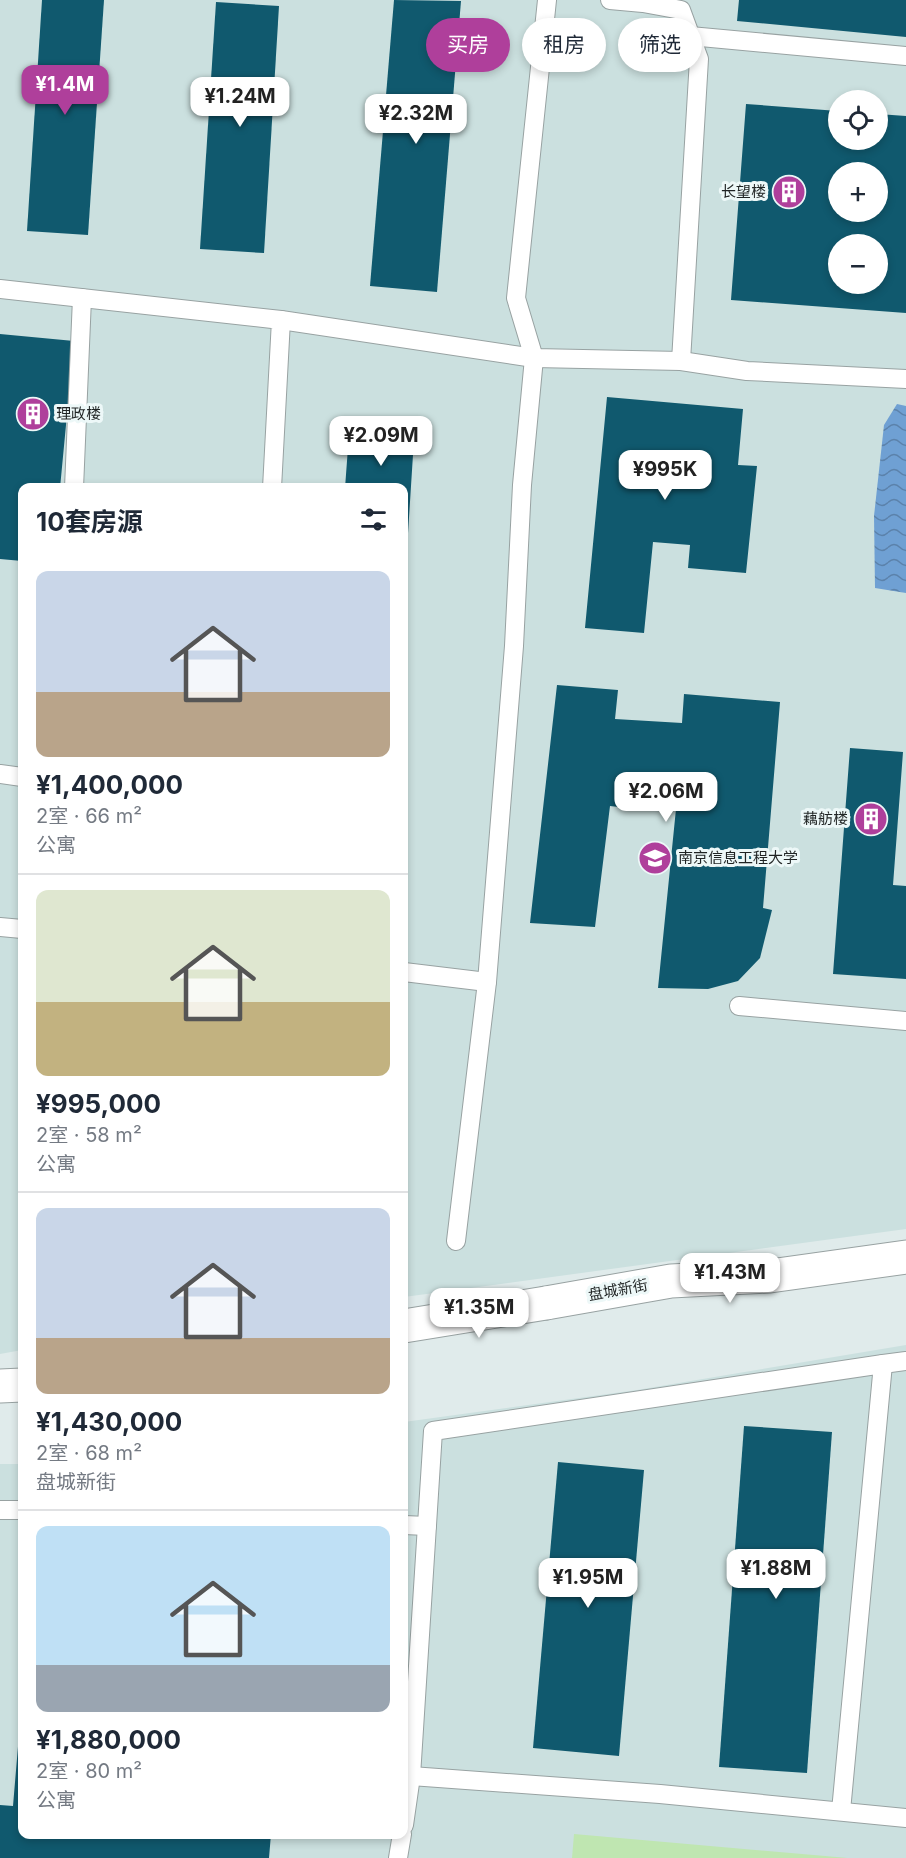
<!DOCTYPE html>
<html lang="zh">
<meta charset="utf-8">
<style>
:root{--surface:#fff;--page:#f6f6f7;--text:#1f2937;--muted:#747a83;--line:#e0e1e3;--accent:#af3f9b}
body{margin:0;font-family:Inter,"Noto Sans SC",sans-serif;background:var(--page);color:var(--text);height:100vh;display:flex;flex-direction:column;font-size:22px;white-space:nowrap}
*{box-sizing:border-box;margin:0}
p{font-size:20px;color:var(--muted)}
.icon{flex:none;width:33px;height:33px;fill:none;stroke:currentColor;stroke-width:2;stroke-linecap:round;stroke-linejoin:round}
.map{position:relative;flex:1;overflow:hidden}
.panel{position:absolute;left:18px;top:483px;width:390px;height:1356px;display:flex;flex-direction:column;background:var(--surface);border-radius:12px;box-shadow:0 3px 9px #0003}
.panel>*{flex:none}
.banner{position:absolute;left:426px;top:18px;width:390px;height:54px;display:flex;gap:12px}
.controls{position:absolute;left:828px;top:90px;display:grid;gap:12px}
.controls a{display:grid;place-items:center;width:60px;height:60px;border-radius:50%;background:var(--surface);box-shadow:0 3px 9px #0003;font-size:30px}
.price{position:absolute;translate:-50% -51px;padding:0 14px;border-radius:12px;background:#fff;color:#222;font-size:20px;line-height:39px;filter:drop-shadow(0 2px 3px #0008)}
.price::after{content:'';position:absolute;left:50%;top:36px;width:18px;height:14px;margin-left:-9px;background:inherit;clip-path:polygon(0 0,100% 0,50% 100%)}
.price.on{background:var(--accent);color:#fff}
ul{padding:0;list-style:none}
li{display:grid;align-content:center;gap:12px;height:318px;padding:0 18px}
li+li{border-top:2px solid var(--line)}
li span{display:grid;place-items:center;height:186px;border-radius:12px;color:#555}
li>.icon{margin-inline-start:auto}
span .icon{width:108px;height:108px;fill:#fffc;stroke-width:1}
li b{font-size:26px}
h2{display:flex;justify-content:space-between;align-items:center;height:72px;padding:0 18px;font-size:26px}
.chip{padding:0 21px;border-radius:27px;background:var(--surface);box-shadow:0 3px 9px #0003;font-size:21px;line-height:54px}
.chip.on{background:var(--accent);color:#fff}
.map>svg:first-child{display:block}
.built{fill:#cbe0df;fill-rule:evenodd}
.green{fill:#bfe6b1}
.water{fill:url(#water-waves)}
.building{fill:#10596e;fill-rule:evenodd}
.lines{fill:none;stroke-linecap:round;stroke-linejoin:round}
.lane-casing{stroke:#98a2a2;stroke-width:20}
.secondary-casing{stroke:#98a2a2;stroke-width:35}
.lane{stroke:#fff;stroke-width:18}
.secondary{stroke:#fff;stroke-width:33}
.secondary-bridge-casing{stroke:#98a2a2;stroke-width:35;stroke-linecap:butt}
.secondary-bridge{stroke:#fff;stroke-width:33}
.labels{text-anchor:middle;stroke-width:6;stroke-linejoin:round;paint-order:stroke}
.poi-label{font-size:15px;fill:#1f2323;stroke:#edf8f8;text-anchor:end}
.street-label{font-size:15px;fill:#1f2323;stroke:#edf8f8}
</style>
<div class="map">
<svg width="906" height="1858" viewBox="0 0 906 1858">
<defs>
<pattern id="water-waves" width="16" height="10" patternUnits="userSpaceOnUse" patternTransform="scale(1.5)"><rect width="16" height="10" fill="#6fa0d3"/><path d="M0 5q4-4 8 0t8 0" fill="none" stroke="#5b82ab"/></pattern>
</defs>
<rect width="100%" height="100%" fill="#e0ebeb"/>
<!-- built -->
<g class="built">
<path d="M0 0H906V1229L404 1297V488H22V1350L0 1354ZM838 100H878V140H838ZM838 172H878V212H838ZM838 244H878V284H838Z"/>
<polygon points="906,1345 906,1858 0,1858 0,1464 22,1464 22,1834 404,1834 404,1422 637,1390"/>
</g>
<!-- green -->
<polygon class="green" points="574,1834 848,1858 572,1858"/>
<!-- water -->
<polygon class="water" points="897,404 906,406 906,593 875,588 874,516 884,425"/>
<!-- building -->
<g class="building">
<polygon points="42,0 104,0 88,235 27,231"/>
<polygon points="394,0 461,1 437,292 370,286"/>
<polygon points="739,0 906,0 906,37 737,21"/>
<polygon points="216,2 279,6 264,253 200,249"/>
<path d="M746 104 838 111V140H878V114L906 116V313L731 300ZM838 172H878V212H838ZM838 244H878V284H838Z"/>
<polygon points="0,334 74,341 60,488 22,488 22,561 0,559"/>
<polygon points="607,397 743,409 738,465 757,466 746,573 688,568 690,545 653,542 644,633 585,628"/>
<polygon points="349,434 414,439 407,549 404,549 404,488 345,488"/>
<polygon points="557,685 618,690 615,719 682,723 684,694 780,702 763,908 772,910 760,958 738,981 708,989 658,988 678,789 648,787 645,810 610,806 595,927 530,923"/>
<polygon points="850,748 903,752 893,885 906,886 906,979 833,974"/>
<polygon points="744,1426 832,1432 807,1773 719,1767"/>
<polygon points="558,1462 644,1470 619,1756 533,1748"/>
<polygon points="21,1711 22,1834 271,1834 269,1858 0,1858 0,1805 13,1806"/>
</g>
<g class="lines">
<!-- lane casing -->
<g class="lane-casing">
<g id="lane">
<polyline points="610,0 643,3 681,10 699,59 681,361"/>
<polyline points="690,36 906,56"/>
<polyline points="0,289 281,320 272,488"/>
<polyline points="281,320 534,358 681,361 747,371 906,379"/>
<polyline points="74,488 82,298"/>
<polyline points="0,774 22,777"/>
<polyline points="0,927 22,929"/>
<polyline points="404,972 487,982"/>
<polyline points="739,1006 906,1021"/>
<polyline points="456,1241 487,982 514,646 522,485 534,358 516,298 547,0"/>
<polyline points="883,1364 906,1361"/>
<polyline points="0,1510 22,1510"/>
<polyline points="404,1525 427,1526"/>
<polyline points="411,1776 660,1794 906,1818"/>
<polyline points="404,1825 411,1776 433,1431 883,1364 841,1811"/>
<polyline points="398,1858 402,1834"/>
</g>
</g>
<!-- secondary casing -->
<g class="secondary-casing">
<g id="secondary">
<polyline points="546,1303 671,1281 770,1276 906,1257"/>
<polyline points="0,1386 22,1385"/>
</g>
</g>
<!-- lane -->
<use href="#lane" class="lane"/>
<!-- secondary -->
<use href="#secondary" class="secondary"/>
<!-- secondary-bridge casing -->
<g class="secondary-bridge-casing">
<polyline id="secondary-bridge" points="404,1326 546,1303"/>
</g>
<!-- secondary-bridge -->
<use href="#secondary-bridge" class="secondary-bridge"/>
</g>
<!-- icons -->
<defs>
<g id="building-disc" transform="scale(1.725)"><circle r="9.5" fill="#af3f9b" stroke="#edf8f8"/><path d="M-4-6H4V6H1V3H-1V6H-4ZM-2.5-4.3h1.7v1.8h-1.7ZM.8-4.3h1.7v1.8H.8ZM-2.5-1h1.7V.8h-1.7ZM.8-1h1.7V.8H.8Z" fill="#fff"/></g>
<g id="university-disc" transform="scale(1.725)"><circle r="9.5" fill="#af3f9b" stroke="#edf8f8"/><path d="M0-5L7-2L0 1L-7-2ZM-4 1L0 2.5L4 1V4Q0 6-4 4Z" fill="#fff"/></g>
</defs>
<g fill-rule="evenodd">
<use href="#building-disc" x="789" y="192"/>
<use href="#building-disc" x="33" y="414"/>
<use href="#building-disc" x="871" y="819"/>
<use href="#university-disc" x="655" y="858"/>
</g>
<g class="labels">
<!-- poi labels -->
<g class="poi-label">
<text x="766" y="197">长望楼</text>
<text x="56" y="419" text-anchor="start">理政楼</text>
<text x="848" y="824">藕舫楼</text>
<text x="678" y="863" text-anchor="start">南京信息工程大学</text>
</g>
<!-- street labels -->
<g class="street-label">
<text transform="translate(618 1290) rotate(-10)" y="5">盘城新街</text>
</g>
</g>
</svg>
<div class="controls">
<a><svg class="icon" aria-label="locate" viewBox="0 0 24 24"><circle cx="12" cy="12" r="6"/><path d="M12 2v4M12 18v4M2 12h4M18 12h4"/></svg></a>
<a>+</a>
<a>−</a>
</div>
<b class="price on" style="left:65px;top:116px">¥1.4M</b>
<b class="price" style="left:240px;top:128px">¥1.24M</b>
<b class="price" style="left:416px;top:145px">¥2.32M</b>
<b class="price" style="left:381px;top:467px">¥2.09M</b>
<b class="price" style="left:665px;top:501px">¥995K</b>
<b class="price" style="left:666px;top:823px">¥2.06M</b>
<b class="price" style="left:730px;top:1304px">¥1.43M</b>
<b class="price" style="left:479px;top:1339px">¥1.35M</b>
<b class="price" style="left:776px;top:1600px">¥1.88M</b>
<b class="price" style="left:588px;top:1609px">¥1.95M</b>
<div class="banner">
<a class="chip on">买房</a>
<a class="chip">租房</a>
<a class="chip">筛选</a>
</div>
<section class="panel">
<h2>10套房源<svg class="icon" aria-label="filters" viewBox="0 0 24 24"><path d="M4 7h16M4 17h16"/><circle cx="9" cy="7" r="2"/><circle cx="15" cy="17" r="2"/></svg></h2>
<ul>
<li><span style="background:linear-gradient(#c9d6e8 65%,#b9a48a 0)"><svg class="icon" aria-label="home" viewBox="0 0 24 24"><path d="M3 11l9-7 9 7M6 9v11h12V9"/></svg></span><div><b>¥1,400,000</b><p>2室 · 66 m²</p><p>公寓</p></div></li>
<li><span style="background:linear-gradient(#dfe7d0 60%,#c2b280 0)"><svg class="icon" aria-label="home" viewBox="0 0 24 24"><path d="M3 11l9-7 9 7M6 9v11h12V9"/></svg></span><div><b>¥995,000</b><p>2室 · 58 m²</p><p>公寓</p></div></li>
<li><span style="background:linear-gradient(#c9d6e8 70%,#b9a48a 0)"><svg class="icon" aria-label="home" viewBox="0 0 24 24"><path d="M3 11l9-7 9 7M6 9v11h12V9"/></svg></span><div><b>¥1,430,000</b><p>2室 · 68 m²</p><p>盘城新街</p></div></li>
<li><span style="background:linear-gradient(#bfe0f5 75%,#9aa5b1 0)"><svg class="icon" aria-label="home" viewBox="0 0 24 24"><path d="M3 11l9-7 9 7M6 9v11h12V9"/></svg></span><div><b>¥1,880,000</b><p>2室 · 80 m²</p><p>公寓</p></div></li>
</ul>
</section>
</div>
